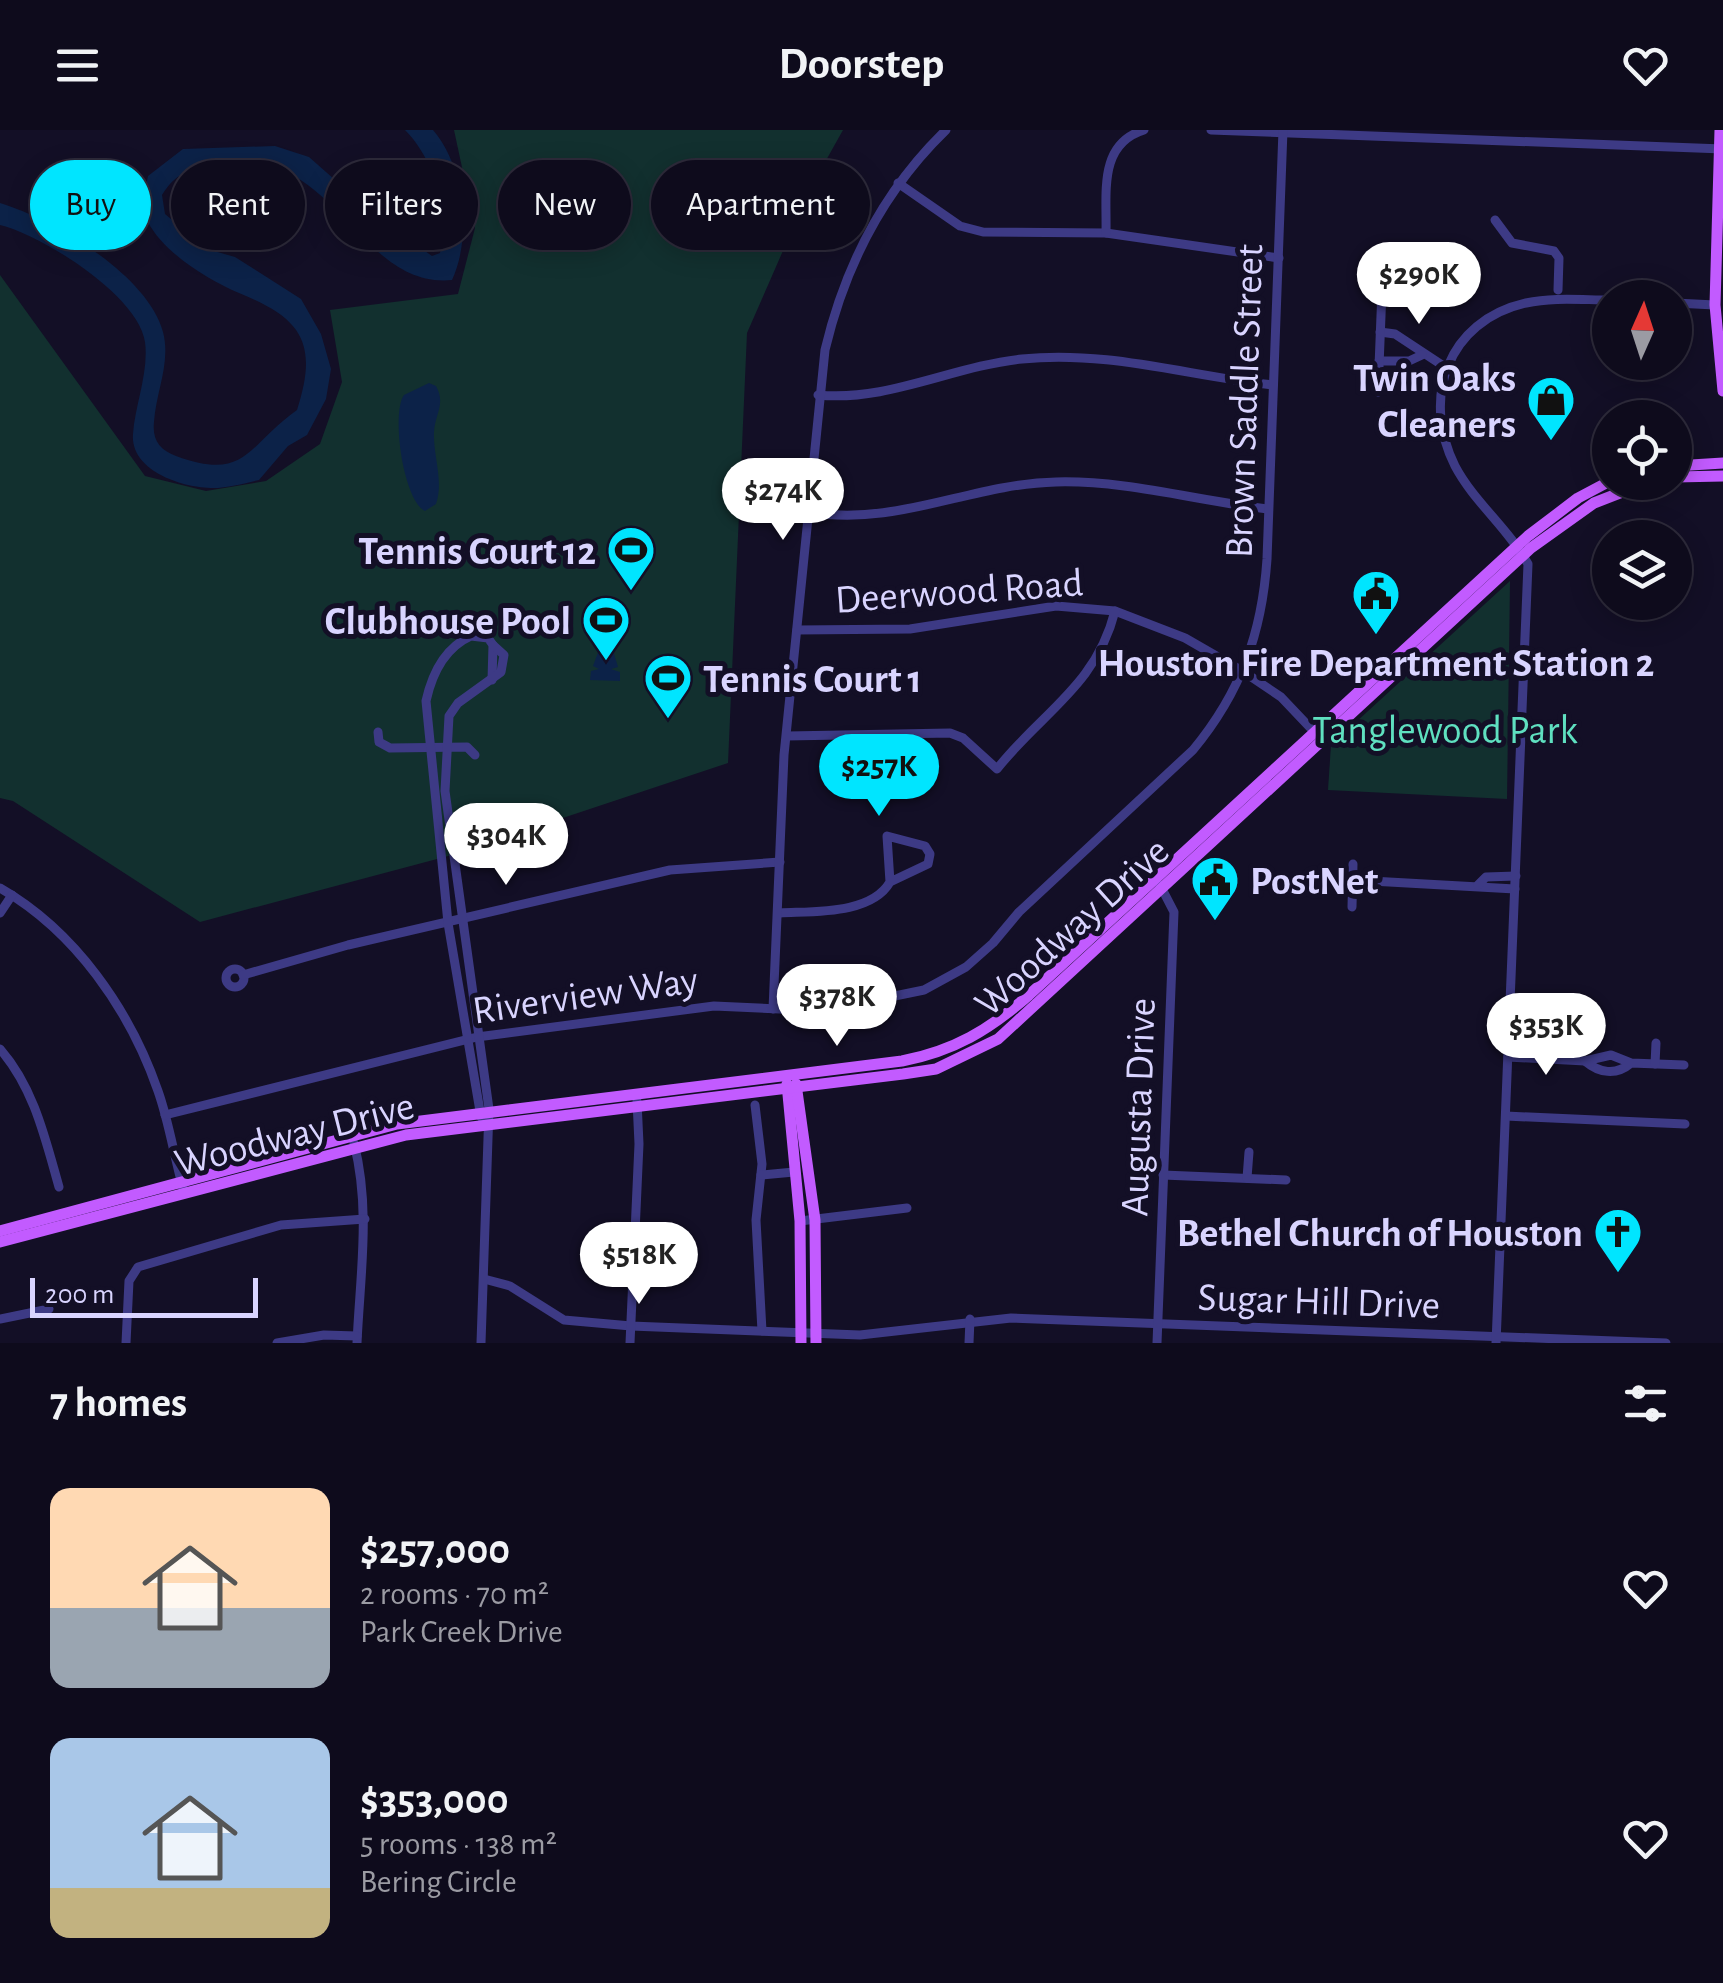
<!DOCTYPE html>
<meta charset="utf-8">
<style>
:root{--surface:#0e0b1c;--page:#171425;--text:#f1f3f6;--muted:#9b9ba3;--line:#2e2b3b;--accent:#00e5ff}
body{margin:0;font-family:"Alegreya Sans",sans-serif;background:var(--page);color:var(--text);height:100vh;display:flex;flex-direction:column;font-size:38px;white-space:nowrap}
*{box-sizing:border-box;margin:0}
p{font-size:32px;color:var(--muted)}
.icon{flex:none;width:55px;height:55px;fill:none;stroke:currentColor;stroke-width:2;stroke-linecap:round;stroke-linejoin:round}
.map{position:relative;height:1213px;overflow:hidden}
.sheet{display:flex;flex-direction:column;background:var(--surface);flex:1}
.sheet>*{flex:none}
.guide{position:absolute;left:30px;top:30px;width:1000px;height:90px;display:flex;gap:20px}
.needle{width:65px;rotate:3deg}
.controls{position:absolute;left:1592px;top:150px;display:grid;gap:20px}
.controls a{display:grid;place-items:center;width:100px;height:100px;border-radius:50%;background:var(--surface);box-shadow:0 5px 25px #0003,0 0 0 2px var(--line);font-size:50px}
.scale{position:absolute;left:30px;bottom:25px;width:228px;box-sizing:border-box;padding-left:10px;border:5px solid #d9d4ff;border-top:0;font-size:28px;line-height:35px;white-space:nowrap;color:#d9d4ff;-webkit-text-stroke:8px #130f26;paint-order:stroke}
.price{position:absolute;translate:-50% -85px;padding:0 22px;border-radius:35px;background:#fff;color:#222;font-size:32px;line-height:65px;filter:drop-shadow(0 2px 5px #0008)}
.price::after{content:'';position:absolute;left:50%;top:60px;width:30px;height:22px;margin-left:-15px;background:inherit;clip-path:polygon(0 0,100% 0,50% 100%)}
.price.current{background:var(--accent);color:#111}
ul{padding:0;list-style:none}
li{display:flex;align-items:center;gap:30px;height:250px;padding:0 50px}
li span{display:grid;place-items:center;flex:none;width:280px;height:200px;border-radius:20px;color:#555}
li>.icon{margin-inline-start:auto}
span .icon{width:120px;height:120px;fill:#fffc;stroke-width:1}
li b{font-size:42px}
h2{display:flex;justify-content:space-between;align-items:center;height:120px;padding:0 50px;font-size:42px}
.pill{padding:0 35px;border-radius:45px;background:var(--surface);box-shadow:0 5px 25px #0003,0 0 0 2px var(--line);font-size:35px;line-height:90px}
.pill.current{background:var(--accent);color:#111}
header{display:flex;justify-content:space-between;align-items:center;height:130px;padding:0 50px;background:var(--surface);font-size:45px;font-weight:600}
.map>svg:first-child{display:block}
.green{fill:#12302f}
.water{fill:#0c2248}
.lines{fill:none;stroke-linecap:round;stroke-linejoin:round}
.minor{stroke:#3d3a85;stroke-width:9}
.major{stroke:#c25bff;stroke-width:11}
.labels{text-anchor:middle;stroke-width:10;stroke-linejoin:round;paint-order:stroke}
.poi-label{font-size:40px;font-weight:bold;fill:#d9d4ff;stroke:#130f26;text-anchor:end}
.street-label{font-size:40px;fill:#d9d4ff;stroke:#130f26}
.park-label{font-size:40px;fill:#5fe0c0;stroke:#130f26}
</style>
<header><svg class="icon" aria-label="menu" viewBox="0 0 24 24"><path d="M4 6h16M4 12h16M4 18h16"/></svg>Doorstep<svg class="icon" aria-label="heart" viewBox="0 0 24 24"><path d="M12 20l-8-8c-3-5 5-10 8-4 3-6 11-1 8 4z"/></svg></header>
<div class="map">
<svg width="1723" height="1213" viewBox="0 0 1723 1213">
<rect width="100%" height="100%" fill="#130f26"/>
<!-- green -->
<g class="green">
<polygon points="454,0 843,0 810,59 747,203 728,633 452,725 200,792 13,671 0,668 0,145 145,346 206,361 266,351 320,314 342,252 330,180 458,164 475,98"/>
<polygon points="1510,451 1507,669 1328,660 1331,615"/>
</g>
<!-- water -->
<g class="water">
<path d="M405 0H433C465 37 472 107 452 150 372 158 341 52 267 35 254 32 242 39 229 40 199 41 181 34 162 65L165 84 207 119 235 127 301 169 321 204 331 239 326 269 307 305 288 316 259 350C245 353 228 358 213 358 183 358 130 341 133 304 135 275 149 242 145 212 139 166 42 105 0 95V73C53 89 148 145 163 202 171 233 156 261 154 292 152 310 160 320 176 326 247 352 246 316 297 280 319 212 301 188 239 163 208 150 163 122 148 92 140 78 145 61 148 46L183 19 275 16 309 27 377 87 432 126 440 123C450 82 434 29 405 0Z"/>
<path d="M429 253 436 256C446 274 435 284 434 302 433 326 444 351 436 374L425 381C403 370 391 283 404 265Z"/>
<polygon points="600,517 612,517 618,537 611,539 620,542 620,551 590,550 591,541 599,539 593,536"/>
</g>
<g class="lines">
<!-- minor -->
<g class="minor">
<polyline points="1211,0 1723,19"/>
<polyline points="898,53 960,96 983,102 1106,103 1279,128"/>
<polyline points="1495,90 1512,113 1554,121 1559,128 1558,160"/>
<path d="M1106 103C1107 63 1098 14 1144 0"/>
<polyline points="1675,173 1715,175"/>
<polyline points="1380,202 1395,204 1445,237"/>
<polyline points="1379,231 1409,231 1422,225"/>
<polyline points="1378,262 1382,160"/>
<path d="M818 265C888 272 953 236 1022 229 1108 220 1188 246 1273 255"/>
<path d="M808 382C899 397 969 354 1056 352 1125 350 1199 371 1268 379"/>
<polyline points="797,500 910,499 1056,476 1115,481 1185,508 1244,542 1281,567 1318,606"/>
<polyline points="378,602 379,612 390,618 467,617 475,625"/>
<path d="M787 606 950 603 963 608 997 639C1042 582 1096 556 1115 481"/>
<polyline points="1353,750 1515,759"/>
<polyline points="1478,755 1486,747 1516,746"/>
<path d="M0 758C75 801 130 880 158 961 169 992 174 1026 183 1058"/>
<polyline points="1352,777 1353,734"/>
<polyline points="0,783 12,765"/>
<path d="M780 783C812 781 871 785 890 752L887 706 925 716 930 724 928 734 890 752"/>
<circle cx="235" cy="848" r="9"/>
<polyline points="243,845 348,815 670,740 780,732"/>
<path d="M773 879 784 625 825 220C845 136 883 61 946 0"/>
<path d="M0 919C34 958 45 1008 59 1057"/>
<polyline points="1508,927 1585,931"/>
<path d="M1631 933C1616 946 1599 943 1585 931L1611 925 1631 933 1684 935"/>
<polyline points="1655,934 1656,913"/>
<polyline points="755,975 762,1034 756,1090 762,1201"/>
<path d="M165 985 477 907 714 876 803 880 841 877 924 860 966 837 993 813 1019 782 1193 620C1241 562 1262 503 1267 429L1283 0"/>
<polyline points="1506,986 1685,994"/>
<path d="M481 987 448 793 426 571C432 544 444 518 471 506L488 508 493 515 492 550"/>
<path d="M354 1013C371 1080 360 1145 357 1213"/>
<polyline points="761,1045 794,1042"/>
<polyline points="1163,1045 1286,1050"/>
<polyline points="1247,1048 1249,1022"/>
<polyline points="800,1091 907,1078"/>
<polyline points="484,1149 510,1156 564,1190 631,1196 860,1205 1011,1188 1666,1213"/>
<polyline points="0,1189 49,1179"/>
<polyline points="126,1213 129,1151 138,1137 281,1095 365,1089"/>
<polyline points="277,1213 324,1205 357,1206"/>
<polyline points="481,1213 489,979 445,661 449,586 458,573 501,542 504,525 493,515"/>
<polyline points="630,1213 639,1014 637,971"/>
<polyline points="969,1213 970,1189"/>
<polyline points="1157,1213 1174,782 1160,755"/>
<path d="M1496 1213 1528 434C1508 398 1474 372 1455 336 1421 268 1447 191 1526 173 1553 167 1582 170 1610 170"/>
</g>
<!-- major -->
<g class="major">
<polyline points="1720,0 1715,175 1723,261"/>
<polyline points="1675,336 1723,333"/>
<polyline points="1675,347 1723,346"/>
<polyline points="787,954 800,1091 801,1213"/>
<polyline points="796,954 815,1090 816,1213"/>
<path d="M0 1101 397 994 902 931C954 921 989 900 1029 865L1528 406 1578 368 1610 351"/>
<polyline points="0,1112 406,1005 903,944 936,939 998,909 1531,418 1594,373 1648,352"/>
</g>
</g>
<!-- icons -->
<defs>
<g id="shop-pin" transform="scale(2.5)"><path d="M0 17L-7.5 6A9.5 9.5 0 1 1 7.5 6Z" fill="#00e5ff" stroke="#130f26"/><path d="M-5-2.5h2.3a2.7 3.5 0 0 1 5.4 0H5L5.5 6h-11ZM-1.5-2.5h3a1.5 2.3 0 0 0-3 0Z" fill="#111"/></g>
<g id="stadium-pin" transform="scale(2.5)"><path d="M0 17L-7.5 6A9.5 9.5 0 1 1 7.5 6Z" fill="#00e5ff" stroke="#130f26"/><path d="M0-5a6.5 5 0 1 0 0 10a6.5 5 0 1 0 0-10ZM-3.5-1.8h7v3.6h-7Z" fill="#111"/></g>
<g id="civic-pin" transform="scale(2.5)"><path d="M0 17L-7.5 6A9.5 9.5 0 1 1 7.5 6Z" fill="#00e5ff" stroke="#130f26"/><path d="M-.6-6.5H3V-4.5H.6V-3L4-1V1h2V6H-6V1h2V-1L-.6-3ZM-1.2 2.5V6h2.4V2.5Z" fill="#111"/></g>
<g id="church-pin" transform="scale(2.5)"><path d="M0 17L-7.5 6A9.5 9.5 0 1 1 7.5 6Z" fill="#00e5ff" stroke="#130f26"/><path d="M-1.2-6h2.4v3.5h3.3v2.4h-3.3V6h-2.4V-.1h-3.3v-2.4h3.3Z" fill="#111"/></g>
</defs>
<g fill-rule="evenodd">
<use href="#shop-pin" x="1551" y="270"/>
<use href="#stadium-pin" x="631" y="420"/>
<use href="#civic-pin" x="1376" y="464"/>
<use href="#stadium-pin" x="606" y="490"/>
<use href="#stadium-pin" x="668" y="548"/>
<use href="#civic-pin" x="1215" y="750"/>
<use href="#church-pin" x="1618" y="1102"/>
</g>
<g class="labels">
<!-- poi labels -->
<g class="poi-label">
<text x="1516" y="261">Twin Oaks<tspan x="1516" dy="46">Cleaners</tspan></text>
<text x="596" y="434">Tennis Court 12</text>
<text x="571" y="504">Clubhouse Pool</text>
<text x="1376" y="546" text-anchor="middle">Houston Fire Department Station 2</text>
<text x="703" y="562" text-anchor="start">Tennis Court 1</text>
<text x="1250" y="764" text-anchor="start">PostNet</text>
<text x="1583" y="1116">Bethel Church of Houston</text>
</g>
<!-- street labels -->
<g class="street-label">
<text transform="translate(1243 271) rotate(-88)" y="14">Brown Saddle Street</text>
<text transform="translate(959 460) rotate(-4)" y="14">Deerwood Road</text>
<text transform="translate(1071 796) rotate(-42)" y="14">Woodway Drive</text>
<text transform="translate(585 864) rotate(-8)" y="14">Riverview Way</text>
<text transform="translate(1137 977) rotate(-88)" y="14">Augusta Drive</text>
<text transform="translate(294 1003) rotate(-14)" y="14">Woodway Drive</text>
<text transform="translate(1319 1170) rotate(2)" y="14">Sugar Hill Drive</text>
</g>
<!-- park labels -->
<g class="park-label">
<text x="1445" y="613">Tanglewood Park</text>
</g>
</g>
</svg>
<div class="controls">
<a><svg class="needle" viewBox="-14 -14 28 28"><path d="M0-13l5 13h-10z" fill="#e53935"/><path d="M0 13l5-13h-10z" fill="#9b9ba3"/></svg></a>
<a><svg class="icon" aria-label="locate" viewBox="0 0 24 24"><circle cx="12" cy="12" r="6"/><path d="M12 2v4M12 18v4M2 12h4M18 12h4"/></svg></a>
<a><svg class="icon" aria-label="layers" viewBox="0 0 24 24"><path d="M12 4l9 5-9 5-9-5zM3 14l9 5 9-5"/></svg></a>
</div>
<div class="scale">200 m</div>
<b class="price" style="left:1419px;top:197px">$290K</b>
<b class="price" style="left:783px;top:413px">$274K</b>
<b class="price current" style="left:879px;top:689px">$257K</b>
<b class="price" style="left:506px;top:758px">$304K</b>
<b class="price" style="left:837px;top:919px">$378K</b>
<b class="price" style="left:1546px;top:948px">$353K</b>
<b class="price" style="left:639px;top:1177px">$518K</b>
<div class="guide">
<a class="pill current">Buy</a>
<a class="pill">Rent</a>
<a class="pill">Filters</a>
<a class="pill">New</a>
<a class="pill">Apartment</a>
</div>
</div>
<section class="sheet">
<h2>7 homes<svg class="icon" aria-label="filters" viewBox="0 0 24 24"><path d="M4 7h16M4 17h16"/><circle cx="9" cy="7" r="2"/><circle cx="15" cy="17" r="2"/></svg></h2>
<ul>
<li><span style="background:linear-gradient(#ffd9b3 60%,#9aa5b1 0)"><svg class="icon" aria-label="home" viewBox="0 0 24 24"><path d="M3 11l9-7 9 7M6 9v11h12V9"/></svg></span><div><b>$257,000</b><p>2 rooms · 70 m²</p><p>Park Creek Drive</p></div><svg class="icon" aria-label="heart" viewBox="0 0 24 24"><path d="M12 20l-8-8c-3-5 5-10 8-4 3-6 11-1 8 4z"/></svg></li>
<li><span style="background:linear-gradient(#a9c7e8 75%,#c2b280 0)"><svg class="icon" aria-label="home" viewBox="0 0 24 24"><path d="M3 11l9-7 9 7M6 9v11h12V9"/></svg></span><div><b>$353,000</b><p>5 rooms · 138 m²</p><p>Bering Circle</p></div><svg class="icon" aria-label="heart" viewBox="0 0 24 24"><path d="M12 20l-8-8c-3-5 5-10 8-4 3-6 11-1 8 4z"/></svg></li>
</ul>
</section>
